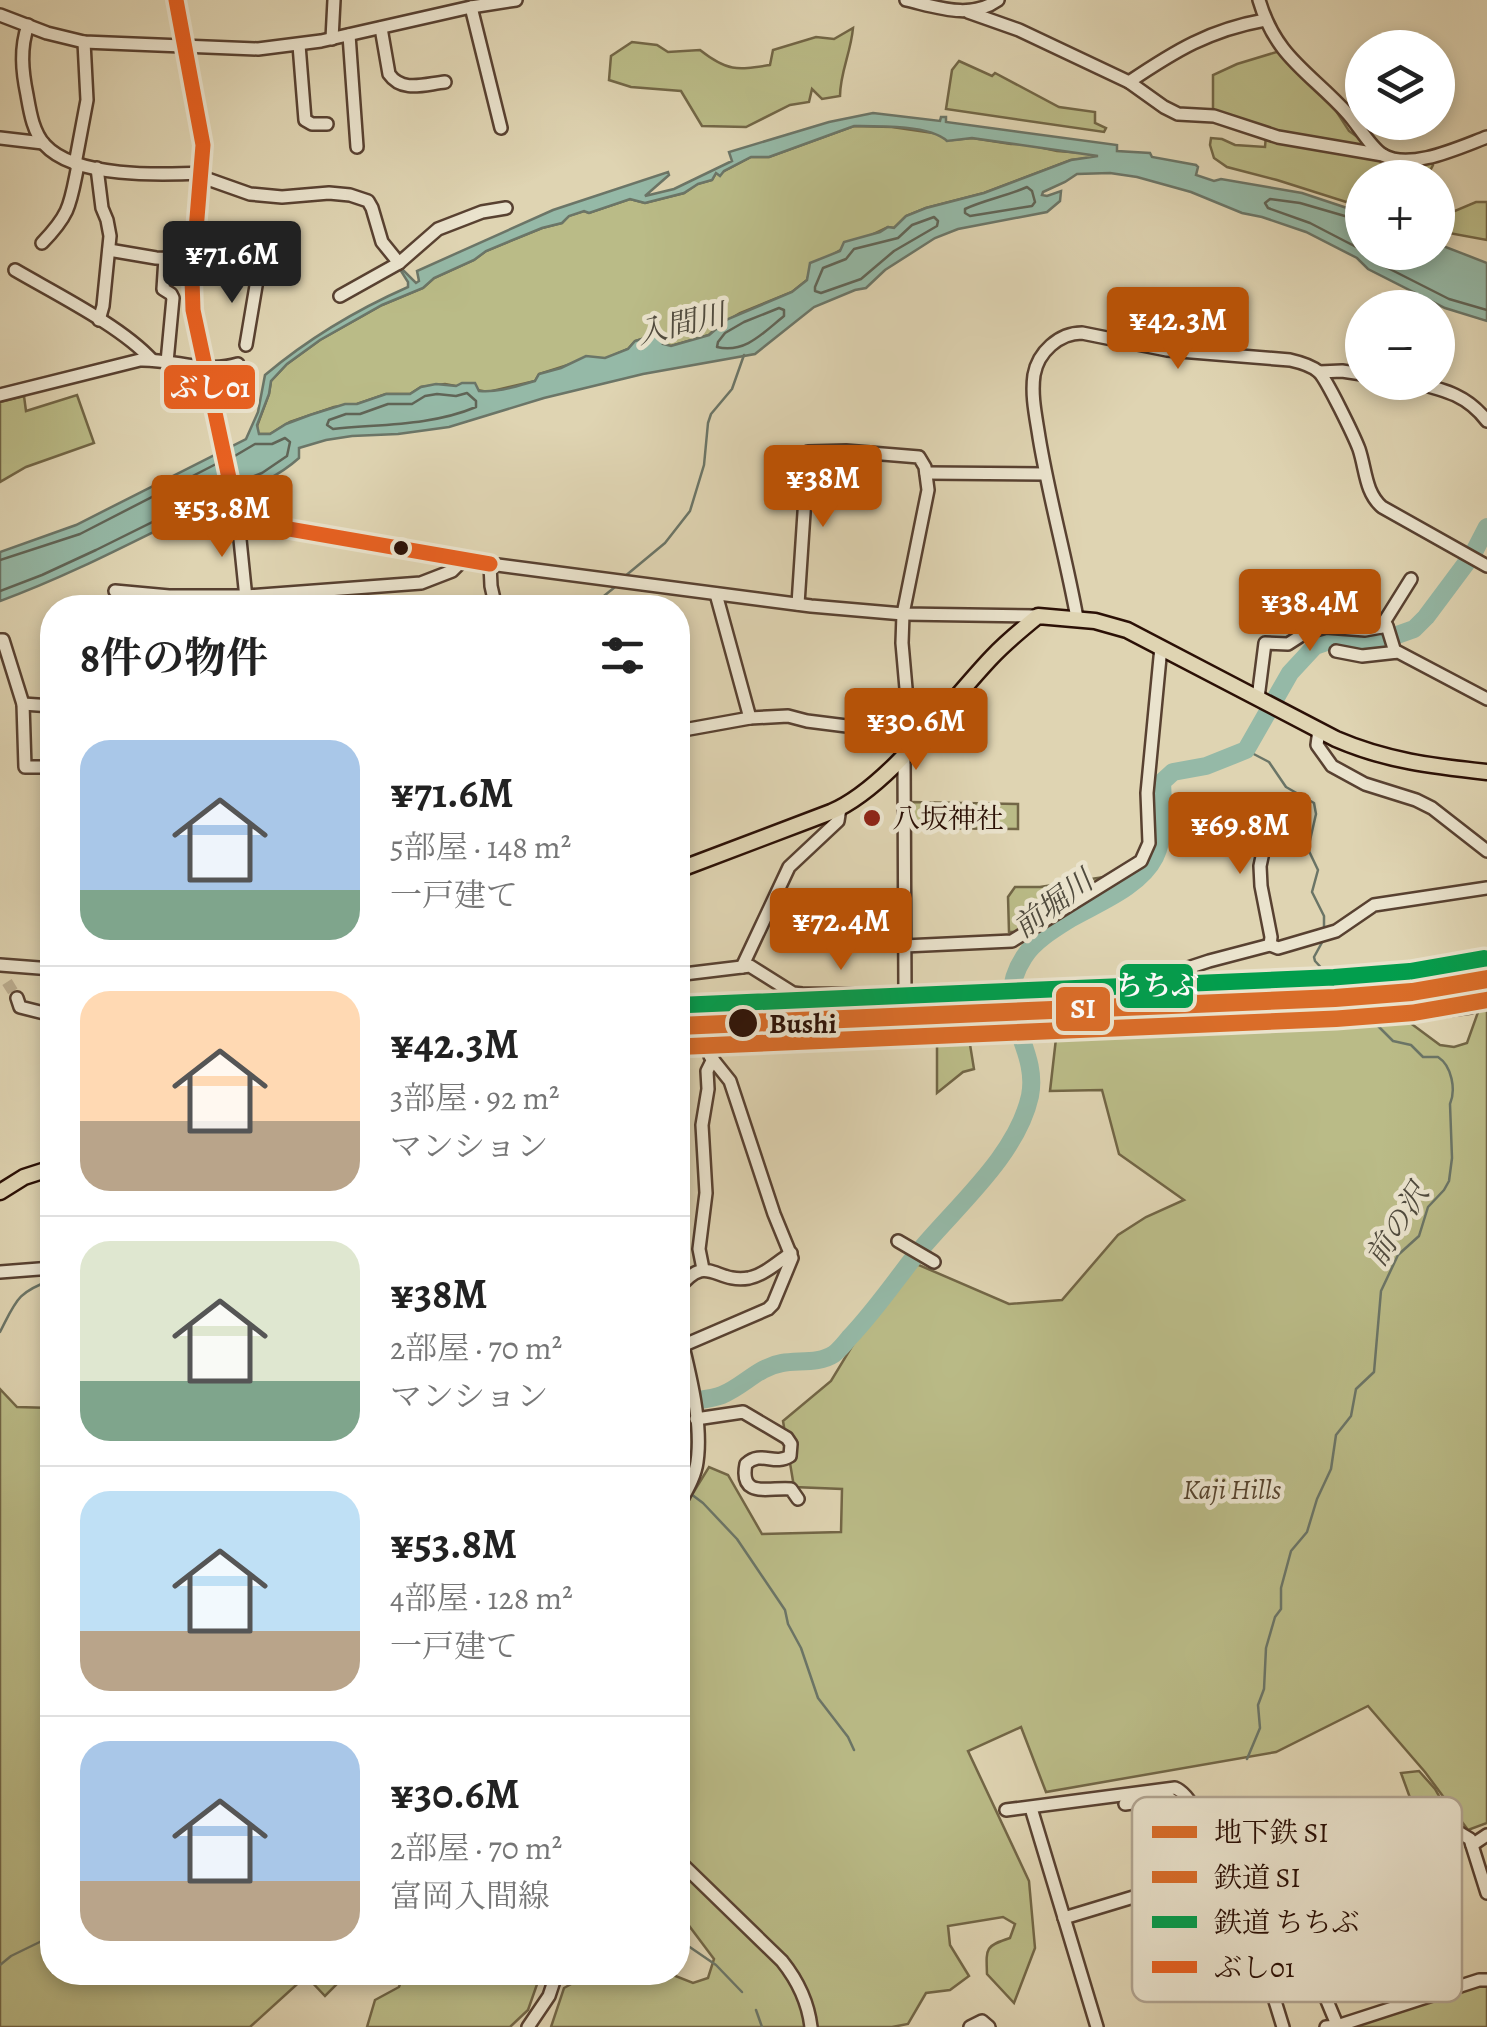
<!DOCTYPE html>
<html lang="ja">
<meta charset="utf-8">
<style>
:root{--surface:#fff;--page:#f6f6f6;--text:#222;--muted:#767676;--line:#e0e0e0;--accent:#b45309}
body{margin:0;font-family:Alegreya,"Noto Serif JP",serif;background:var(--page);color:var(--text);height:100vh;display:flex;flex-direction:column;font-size:38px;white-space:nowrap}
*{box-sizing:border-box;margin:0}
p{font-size:32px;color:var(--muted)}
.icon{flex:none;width:55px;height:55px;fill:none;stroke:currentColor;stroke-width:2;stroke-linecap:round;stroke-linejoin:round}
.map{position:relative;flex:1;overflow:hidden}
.panel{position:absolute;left:40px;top:595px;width:650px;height:1390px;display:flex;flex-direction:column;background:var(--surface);border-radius:40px;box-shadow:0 5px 15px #0003}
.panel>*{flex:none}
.controls{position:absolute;left:1345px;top:30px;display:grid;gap:20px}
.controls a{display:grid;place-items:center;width:110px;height:110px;border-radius:50%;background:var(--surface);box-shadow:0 5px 15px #0003;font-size:50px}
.price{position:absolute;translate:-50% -85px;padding:0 22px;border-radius:10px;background:var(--accent);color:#fff;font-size:32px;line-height:65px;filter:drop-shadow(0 2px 5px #0008)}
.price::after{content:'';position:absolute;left:50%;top:60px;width:30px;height:22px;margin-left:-15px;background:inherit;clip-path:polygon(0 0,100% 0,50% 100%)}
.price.selected{background:#222;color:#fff}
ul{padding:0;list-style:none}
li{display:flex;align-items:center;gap:30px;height:250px;padding:0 40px}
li+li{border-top:2px solid var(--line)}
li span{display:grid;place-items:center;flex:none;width:280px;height:200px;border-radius:30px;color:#555}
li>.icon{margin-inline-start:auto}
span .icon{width:120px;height:120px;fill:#fffc;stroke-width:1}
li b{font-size:42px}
h2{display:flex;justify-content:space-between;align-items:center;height:120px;padding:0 40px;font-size:42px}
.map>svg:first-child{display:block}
.green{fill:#babb87;stroke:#726646;stroke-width:2.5}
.water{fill:#95b9a7;stroke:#6b7567;stroke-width:2.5;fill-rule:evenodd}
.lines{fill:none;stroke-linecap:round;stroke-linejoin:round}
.shore{stroke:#606456;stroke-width:2.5}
.stream{stroke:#6b7567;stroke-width:2.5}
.river{stroke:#95b9a7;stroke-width:18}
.minor-tunnel{stroke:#bbad90;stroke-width:11;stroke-dasharray:11 5.5;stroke-linecap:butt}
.minor-casing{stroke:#584131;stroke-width:16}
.major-casing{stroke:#2b1006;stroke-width:19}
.minor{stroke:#eae3cd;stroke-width:11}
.major{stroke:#dfd4b2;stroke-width:14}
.bus-1-casing{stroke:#eae3cd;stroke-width:22}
.bus-1{stroke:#e86121;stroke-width:15}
.rail-1-casing{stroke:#eae3cd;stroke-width:25}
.rail-2-casing{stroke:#eae3cd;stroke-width:25}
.rail-1{stroke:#da6d29;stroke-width:18}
.rail-2{stroke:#029e4d;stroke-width:18}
.metro-1-casing{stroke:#eae3cd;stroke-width:25}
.metro-1{stroke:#da6d29;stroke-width:18}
.bus-dot{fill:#2b1006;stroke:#eae3cd;stroke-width:4}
.poi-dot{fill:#8f2418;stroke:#eae3cd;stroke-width:4}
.labels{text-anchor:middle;stroke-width:9;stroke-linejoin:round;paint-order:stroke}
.poi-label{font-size:28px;fill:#2b1006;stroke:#eae3cd;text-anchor:start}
.stop-label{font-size:28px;font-weight:bold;fill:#2b1006;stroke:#eae3cd;text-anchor:start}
.park-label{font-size:28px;font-style:italic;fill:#56432d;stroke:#eae3cd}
.water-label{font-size:30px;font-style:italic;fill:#504b3e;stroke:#eae3cd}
.key{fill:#eae3cd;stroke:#b1a491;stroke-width:2.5}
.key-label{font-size:28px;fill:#2b1006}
.line-badge{stroke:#eae3cd;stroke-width:4}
.badge-label{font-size:28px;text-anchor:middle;font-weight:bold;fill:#fff}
</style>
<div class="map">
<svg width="1487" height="2027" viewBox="0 0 1487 2027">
<rect width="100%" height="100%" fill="#dfd4b2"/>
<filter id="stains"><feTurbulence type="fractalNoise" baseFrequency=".002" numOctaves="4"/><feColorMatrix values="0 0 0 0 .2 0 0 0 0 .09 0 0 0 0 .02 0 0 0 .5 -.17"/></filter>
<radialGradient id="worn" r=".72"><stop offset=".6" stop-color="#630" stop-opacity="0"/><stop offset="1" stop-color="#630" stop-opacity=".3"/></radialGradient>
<!-- green -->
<g class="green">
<path d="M853 28C851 52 840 73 840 96L822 99 812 89 809 102 790 105 746 127 702 126 681 91 631 87 609 80 611 56 632 42 657 45 668 52 700 50C728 72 737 70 770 65L773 50 816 37 834 39Z"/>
<polygon points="1280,51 1331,103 1349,131 1393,163 1427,155 1433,165 1430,171 1423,177 1362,178 1362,207 1277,180 1227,167 1214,158 1210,145 1211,138 1222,139 1235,145 1265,147 1266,135 1213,113 1213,75 1237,64"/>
<polygon points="959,61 992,76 995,73 1059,107 1095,112 1095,123 1106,128 1104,132 946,109 952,70"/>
<polygon points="854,126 892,127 940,134 944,138 952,140 972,138 1011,144 1025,144 1057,151 1084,153 1099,157 1071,160 984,193 926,208 906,216 894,228 888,227 842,249 811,268 807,280 792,292 740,313 718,326 709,335 671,346 663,344 663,341 655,335 635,341 628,349 605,359 571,364 539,374 535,381 488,392 445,384 421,387 410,394 386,394 357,404 334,407 290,422 270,434 258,434 257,426 269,394 271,381 287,364 320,340 382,305 423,288 434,278 474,260 486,251 542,228 562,223 568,216 584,211 589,213 630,199 645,203 684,193 697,184 712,180 716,173 724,171 751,157 769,157"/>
<polygon points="1476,202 1487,202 1487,240 1438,231 1438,205 1455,211"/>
<polygon points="77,395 94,443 26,467 0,482 0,402 24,396 26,411"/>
<polygon points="909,802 1018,804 1018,829 914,828 909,824"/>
<polygon points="1104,877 1015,932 1009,932 1008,897 1015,887 1040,887"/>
<path d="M1487 987V1823L1468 1830 1425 1772 1368 1706 1276 1752 1046 1792 1021 1727 968 1751 1029 1881 1035 1948 1014 2003 987 1974C986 1948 985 1946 1010 1938L1015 1924 1003 1917 948 1926 950 1945 969 1976 950 1990 926 1993 908 2024 892 2027H551L564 1988 591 1973H668L693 1983 708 1978 714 1959 678 1911V1489L693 1493 709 1467 728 1475 762 1534 841 1532 842 1489 794 1487 783 1421 831 1381 905 1259 1009 1304 1062 1300 1118 1235 1146 1217 1184 1200 1119 1154 1102 1090 1050 1091 1058 1021 1370 1002 1405 1019 1440 1045 1454 1047 1467 1043Z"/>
<polygon points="967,1026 974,1069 963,1072 937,1093 937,1027"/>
<polygon points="0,1389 17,1407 52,1408 52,1972 341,1973 345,1976 325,1996 306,1976 250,2027 0,2027"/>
<polygon points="1419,1771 1435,1789 1456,1826 1444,1822 1421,1828 1401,1773"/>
<polygon points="404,1973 404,1972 541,1973 528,2010 510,2027 367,2027 375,2000 399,1987"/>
<polygon points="1479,1985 1487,1985 1487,2027 1352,2027"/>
</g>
<!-- water -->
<path class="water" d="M873 113 940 121 941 117H946V122L1117 145V151L1150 153 1152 157 1196 165 1198 167 1196 175 1214 181 1221 179 1302 193 1362 213V252H1438V244L1487 263V321L1445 308 1368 269 1357 258 1306 232 1262 217 1242 213 1191 192 1137 177 1110 173 1077 174 1065 182 1043 192 1042 195 1047 196 1061 191 1060 201 1047 212 958 229 935 238 885 270 866 288 855 290 814 307 755 354 643 374 544 398 449 427 398 434 352 436 326 440 299 448V458C270 484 238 491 204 507 136 540 71 575 0 601V552L76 525 246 439 258 412 265 375C309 338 356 310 408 287V282L401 271 403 270 416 283 419 281 417 271 553 210 668 172 669 175 645 196 674 189 732 161 729 152 829 122ZM854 126C877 126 930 125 947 141L972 138 1098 156 1071 160 984 193 926 208 906 216 894 228 888 227 880 232 844 242 840 251 810 263 807 280 792 292 728 319 709 335 671 346 663 344 666 337 655 335 635 341 628 349 605 358 586 356 561 368 539 374 535 381C517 386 498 393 479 391L475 383H462L456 386 436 384 421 387 410 394H386L357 404H345L310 415 286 424 270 434H259L257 425 269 394 271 381 287 364 320 340 382 305 423 288 434 278 474 260 486 251 542 228 562 223 569 216 584 211 589 213 630 199 645 203 684 193 698 184 712 180 716 173 720 176 724 171 751 157H769Z"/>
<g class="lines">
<!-- shore -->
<g class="shore">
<path d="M1027 187 1032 191 1035 202 1032 206 970 216 965 213V209C984 200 1007 196 1027 187Z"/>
<polygon points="934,217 938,221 937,226 894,251 861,279 821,293 815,291 815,287 823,268 846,259 854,249 898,238 912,225"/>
<polyline points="1362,221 1300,203 1270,199 1265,203 1268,208 1310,223 1362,250"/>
<polyline points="1365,252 1374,261 1449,299 1487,310"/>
<path d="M779 308 784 310V316C764 332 745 354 717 347L718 342 725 333 744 322Z"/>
<path d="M467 393 476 401V407C431 426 380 424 333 429L327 425 329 420 346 414H360L388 404H412L425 396 437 394 456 396Z"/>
<polyline points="233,457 255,444 272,444 285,438 290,442 287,456 262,473 238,482"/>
<polyline points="0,560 80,534 218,463"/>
<polyline points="0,591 42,575 96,550 223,487"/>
</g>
<!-- stream -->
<g class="stream">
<polyline points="624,577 665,543 690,511 704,465 708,423 711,414 732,389 744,355"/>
<polyline points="589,608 615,587"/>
<polyline points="1246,750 1269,762 1286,787 1314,803 1316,814 1308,849 1318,870 1312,892 1324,916 1324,929"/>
<path d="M0 1332C16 1301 17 1292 52 1280"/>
<polyline points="691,1494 703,1503 737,1539 785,1610 788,1624 801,1648 818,1698 848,1737 854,1750"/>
<path d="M1247 1759 1260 1728 1258 1705 1264 1689 1266 1648 1275 1617 1281 1609V1588L1291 1551 1307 1532 1317 1499 1331 1469 1336 1435 1351 1416 1356 1389 1374 1372 1381 1291 1398 1255 1419 1236 1428 1207 1444 1190 1449 1181 1452 1158 1450 1104C1456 1090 1452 1066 1438 1057H1423L1411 1045 1393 1041 1370 1018 1342 1017 1339 987 1315 961 1314 957 1325 937"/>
<polyline points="678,1939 716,1965 742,1992"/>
<polyline points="0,1965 11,1956 52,1936"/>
<polyline points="756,2010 762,2027"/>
</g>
<!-- river -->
<path class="river" d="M678 1404C692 1400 709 1400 722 1395 744 1386 758 1367 782 1363 798 1360 819 1364 834 1354 839 1350 845 1343 849 1338 872 1314 891 1287 911 1261 950 1211 1016 1159 1030 1096 1040 1045 989 1011 1024 957 1034 941 1054 929 1070 919 1098 903 1140 887 1155 857 1166 834 1163 806 1162 782L1173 772 1206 766 1246 750 1290 673 1315 646 1338 638 1361 641 1383 640 1414 629 1426 617 1473 554 1487 527"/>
<!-- minor-tunnel -->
<polyline class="minor-tunnel" points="7,982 17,998"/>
<!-- minor casing -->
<g class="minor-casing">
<g id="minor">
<polyline points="176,0 203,145 192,279 193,310 238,520 490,564 811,606 903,614 1038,616"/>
<path d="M906 0C937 7 970 20 998 0"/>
<path d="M1259 0C1276 58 1310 72 1348 114 1358 125 1371 148 1383 155 1410 171 1460 147 1487 137"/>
<polyline points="471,7 501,128"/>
<polyline points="968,12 1019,30 1129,82 1164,107 1178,114 1214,116 1278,137 1383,155"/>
<polyline points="0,15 47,33 84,42 258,49 321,41 471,7 516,0"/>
<path d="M28 25C20 48 22 71 27 95 30 112 33 132 45 145 75 178 161 175 202 173"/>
<path d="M381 28 389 74C402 93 425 84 445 82"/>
<polyline points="349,35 357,147"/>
<polyline points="332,39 334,0"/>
<polyline points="299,45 305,120 312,124 327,124"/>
<path d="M1129 82C1175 51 1209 30 1265 20"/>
<polyline points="0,138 43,143"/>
<polyline points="75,164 87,100 84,42"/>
<polyline points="97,168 102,208 107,220 110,236 103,306 99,320"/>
<polyline points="202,177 250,194 282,197 329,193 350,195 368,201 372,208 382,242 399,263"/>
<path d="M42 243C71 213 70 204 78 165"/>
<polyline points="109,250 156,258 193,260"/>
<polyline points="165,258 163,289 171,294 173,298 167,362"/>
<polyline points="193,263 269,276"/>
<path d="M15 270C56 294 121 326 152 360"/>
<polyline points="340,296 399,263 438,229 482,212 506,208"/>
<polyline points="246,345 258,274"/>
<polyline points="1319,372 1342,371 1362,374"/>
<path d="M1413 382C1445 390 1467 395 1487 421"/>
<path d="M0 395 140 360C174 359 205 374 238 364"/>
<polyline points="926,473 1045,474"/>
<polyline points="238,520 247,608"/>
<polyline points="490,564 491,586 496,608"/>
<polyline points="115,591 169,596 246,596 421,583 452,571 463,560"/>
<polyline points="716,594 750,718"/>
<polyline points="798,604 808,452 846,451 919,457 925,467 928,490 903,614 902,643 910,734 918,739"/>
<path d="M1077 618C1066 557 1049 498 1039 437 1036 417 1031 396 1034 375 1038 352 1059 333 1082 333L1167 350 1290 360C1299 362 1311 365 1319 372 1327 380 1354 436 1359 449 1366 470 1365 492 1382 507L1487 566"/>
<polyline points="1381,627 1411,579"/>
<polyline points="0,640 3,640 23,704 25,767 52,767"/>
<polyline points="1336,651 1362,656 1398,652 1487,699"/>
<polyline points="1258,698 1265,643 1288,644 1305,633 1326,627 1365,630 1387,626 1395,652"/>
<polyline points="23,704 52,706"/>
<polyline points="1319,730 1317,745 1332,766 1365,784 1416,800 1432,808 1487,851"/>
<polyline points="678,731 750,718 788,716 807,721 910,734"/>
<polyline points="904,754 905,995"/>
<polyline points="1267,811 1266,838 1260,866 1261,886 1271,937 1270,945"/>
<polyline points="904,946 1012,941 1141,861 1149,843 1147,793 1161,647"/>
<polyline points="678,952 684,974 750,966 793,993 802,994 905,995 977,991 1007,994 1133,989 1139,988 1145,982 1209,961 1270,945 1278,948 1336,931 1374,905 1487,888"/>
<polyline points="0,965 52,969"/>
<polyline points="742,967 789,867 838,821 840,808"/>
<polyline points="17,998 20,1007 52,1015"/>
<polyline points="1410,1015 1470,1007 1487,974"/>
<polyline points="678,1042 705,1043 708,1045 710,1056 730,1081 774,1214 792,1258 773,1304 768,1309 682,1346"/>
<polyline points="48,1169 52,1197"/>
<polyline points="898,1241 934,1262"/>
<polyline points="703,1269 699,1249 706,1193 702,1125 708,1089 707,1071 713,1059"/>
<polyline points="0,1272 52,1268"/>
<path d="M678 1289C708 1251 714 1284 749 1278 764 1275 778 1262 791 1253"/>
<path d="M678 1326C688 1367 703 1421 697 1462 695 1478 685 1493 678 1507"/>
<path d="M696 1419 743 1412 787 1438 791 1444 790 1456C774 1466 761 1450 746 1464 739 1499 769 1487 791 1489L798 1499"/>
<polyline points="1125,1804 1169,1798 1173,1801 1195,1886 1281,1862 1315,1972 1338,2027"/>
<polyline points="1031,1808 1097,2027"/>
<path d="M1006 1810 1175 1788C1194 1795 1209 1841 1216 1860L1281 1840 1301 1845 1359 1830 1385 1847"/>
<polyline points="1472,1845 1487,1835"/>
<path d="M678 1860 782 1961C798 1981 808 2001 811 2027"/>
<polyline points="1236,1875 1283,2027"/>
<polyline points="1290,1890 1460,1833 1470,1839 1487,1893"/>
<polyline points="1064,1918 1193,1879"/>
<polyline points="528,2027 549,1996 557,1972"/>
<polyline points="970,2027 982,2021 989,2027"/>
<polyline points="1326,2027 1337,2026 1479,1980 1487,1980"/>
</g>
</g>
<!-- major casing -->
<g class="major-casing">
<g id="major">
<path d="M678 870 831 812C888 788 948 703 992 657 1006 642 1022 629 1038 616L1095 621 1127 630 1336 739C1387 761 1432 766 1487 772"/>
<polyline points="0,1192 24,1177 52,1168"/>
</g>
</g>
<!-- minor -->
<use href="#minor" class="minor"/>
<!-- major -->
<use href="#major" class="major"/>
<!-- bus-1 casing -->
<g class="bus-1-casing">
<polyline id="bus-1" points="176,0 203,145 192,279 193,310 238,520 490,564"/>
</g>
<!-- bus-1 -->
<use href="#bus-1" class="bus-1"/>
<!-- rail-1 casing -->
<g class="rail-1-casing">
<polyline id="rail-1" points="679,1046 1336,1018 1414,1012 1487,999"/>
</g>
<!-- rail-2 casing -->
<g class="rail-2-casing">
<polyline id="rail-2" points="678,1006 1334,978 1410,972 1484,959"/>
</g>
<!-- rail-1 -->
<use href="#rail-1" class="rail-1"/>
<!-- rail-2 -->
<use href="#rail-2" class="rail-2"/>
<!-- metro-1 casing -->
<g class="metro-1-casing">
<polyline id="metro-1" points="678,1026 1335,998 1412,992 1487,979"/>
</g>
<!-- metro-1 -->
<use href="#metro-1" class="metro-1"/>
</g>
<!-- markers -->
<g class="bus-dot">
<circle cx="401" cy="548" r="9"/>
<circle cx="743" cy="1023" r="16"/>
</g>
<circle class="poi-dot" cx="872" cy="818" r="10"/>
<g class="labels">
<!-- poi labels -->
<g class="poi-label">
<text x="892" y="828">八坂神社</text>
</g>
<!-- stop labels -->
<g class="stop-label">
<text x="769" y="1033">Bushi</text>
</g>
<!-- park labels -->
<g class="park-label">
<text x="1232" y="1499">Kaji Hills</text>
</g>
<!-- water labels -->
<g class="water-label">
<text transform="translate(681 324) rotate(-13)" y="10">入間川</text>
<text transform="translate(1053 904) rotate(-37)" y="10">前堀川</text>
<text transform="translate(1397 1225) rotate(-58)" y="10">前の沢</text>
</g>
</g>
<!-- legend -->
<rect x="1132" y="1797" width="330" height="205" rx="15" class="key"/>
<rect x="1152" y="1826" width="45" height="12" fill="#da6d29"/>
<rect x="1152" y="1871" width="45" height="12" fill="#da6d29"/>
<rect x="1152" y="1916" width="45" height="12" fill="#029e4d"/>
<rect x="1152" y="1961" width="45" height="12" fill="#e86121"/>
<g class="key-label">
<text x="1214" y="1842">地下鉄 SI</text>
<text x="1214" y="1887">鉄道 SI</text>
<text x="1214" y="1932">鉄道 ちちぶ</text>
<text x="1214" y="1977">ぶし01</text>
</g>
<g class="line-badge">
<rect x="162" y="363" width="95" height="48" rx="10" fill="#e86121"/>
<rect x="1118" y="962" width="77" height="48" rx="10" fill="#029e4d"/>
<rect x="1054" y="985" width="58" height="48" rx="10" fill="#da6d29"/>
</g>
<g class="badge-label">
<text x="210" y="397">ぶし01</text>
<text x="1157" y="995">ちちぶ</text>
<text x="1083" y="1018">SI</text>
</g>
<rect width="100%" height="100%" filter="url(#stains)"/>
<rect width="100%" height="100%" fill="url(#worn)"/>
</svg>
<div class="controls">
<a><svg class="icon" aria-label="layers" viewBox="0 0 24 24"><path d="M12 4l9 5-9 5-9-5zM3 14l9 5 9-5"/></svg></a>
<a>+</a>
<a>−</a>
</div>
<b class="price selected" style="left:232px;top:306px">¥71.6M</b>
<b class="price" style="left:1178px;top:372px">¥42.3M</b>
<b class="price" style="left:823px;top:530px">¥38M</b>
<b class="price" style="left:222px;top:560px">¥53.8M</b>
<b class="price" style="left:1310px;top:654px">¥38.4M</b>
<b class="price" style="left:916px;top:773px">¥30.6M</b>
<b class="price" style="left:1240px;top:877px">¥69.8M</b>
<b class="price" style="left:841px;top:973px">¥72.4M</b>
<section class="panel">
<h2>8件の物件<svg class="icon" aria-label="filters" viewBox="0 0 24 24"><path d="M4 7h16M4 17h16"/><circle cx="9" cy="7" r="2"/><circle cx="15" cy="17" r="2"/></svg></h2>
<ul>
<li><span style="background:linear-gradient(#a9c7e8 75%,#7fa58c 0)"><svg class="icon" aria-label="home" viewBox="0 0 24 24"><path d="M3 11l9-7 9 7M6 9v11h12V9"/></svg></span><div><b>¥71.6M</b><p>5部屋 · 148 m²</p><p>一戸建て</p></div></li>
<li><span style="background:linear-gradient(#ffd9b3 65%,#b9a48a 0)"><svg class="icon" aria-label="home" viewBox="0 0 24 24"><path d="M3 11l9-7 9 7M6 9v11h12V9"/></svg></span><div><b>¥42.3M</b><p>3部屋 · 92 m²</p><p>マンション</p></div></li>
<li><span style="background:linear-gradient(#dfe7d0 70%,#7fa58c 0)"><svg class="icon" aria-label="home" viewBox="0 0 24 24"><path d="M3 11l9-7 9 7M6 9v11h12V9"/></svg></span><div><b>¥38M</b><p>2部屋 · 70 m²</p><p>マンション</p></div></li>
<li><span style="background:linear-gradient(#bfe0f5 70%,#b9a48a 0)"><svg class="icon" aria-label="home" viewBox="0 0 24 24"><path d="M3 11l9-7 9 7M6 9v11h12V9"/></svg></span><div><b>¥53.8M</b><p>4部屋 · 128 m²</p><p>一戸建て</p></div></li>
<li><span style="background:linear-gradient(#a9c7e8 70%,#b9a48a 0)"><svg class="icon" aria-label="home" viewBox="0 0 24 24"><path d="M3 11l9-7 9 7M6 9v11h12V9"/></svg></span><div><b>¥30.6M</b><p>2部屋 · 70 m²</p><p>富岡入間線</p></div></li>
</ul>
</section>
</div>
